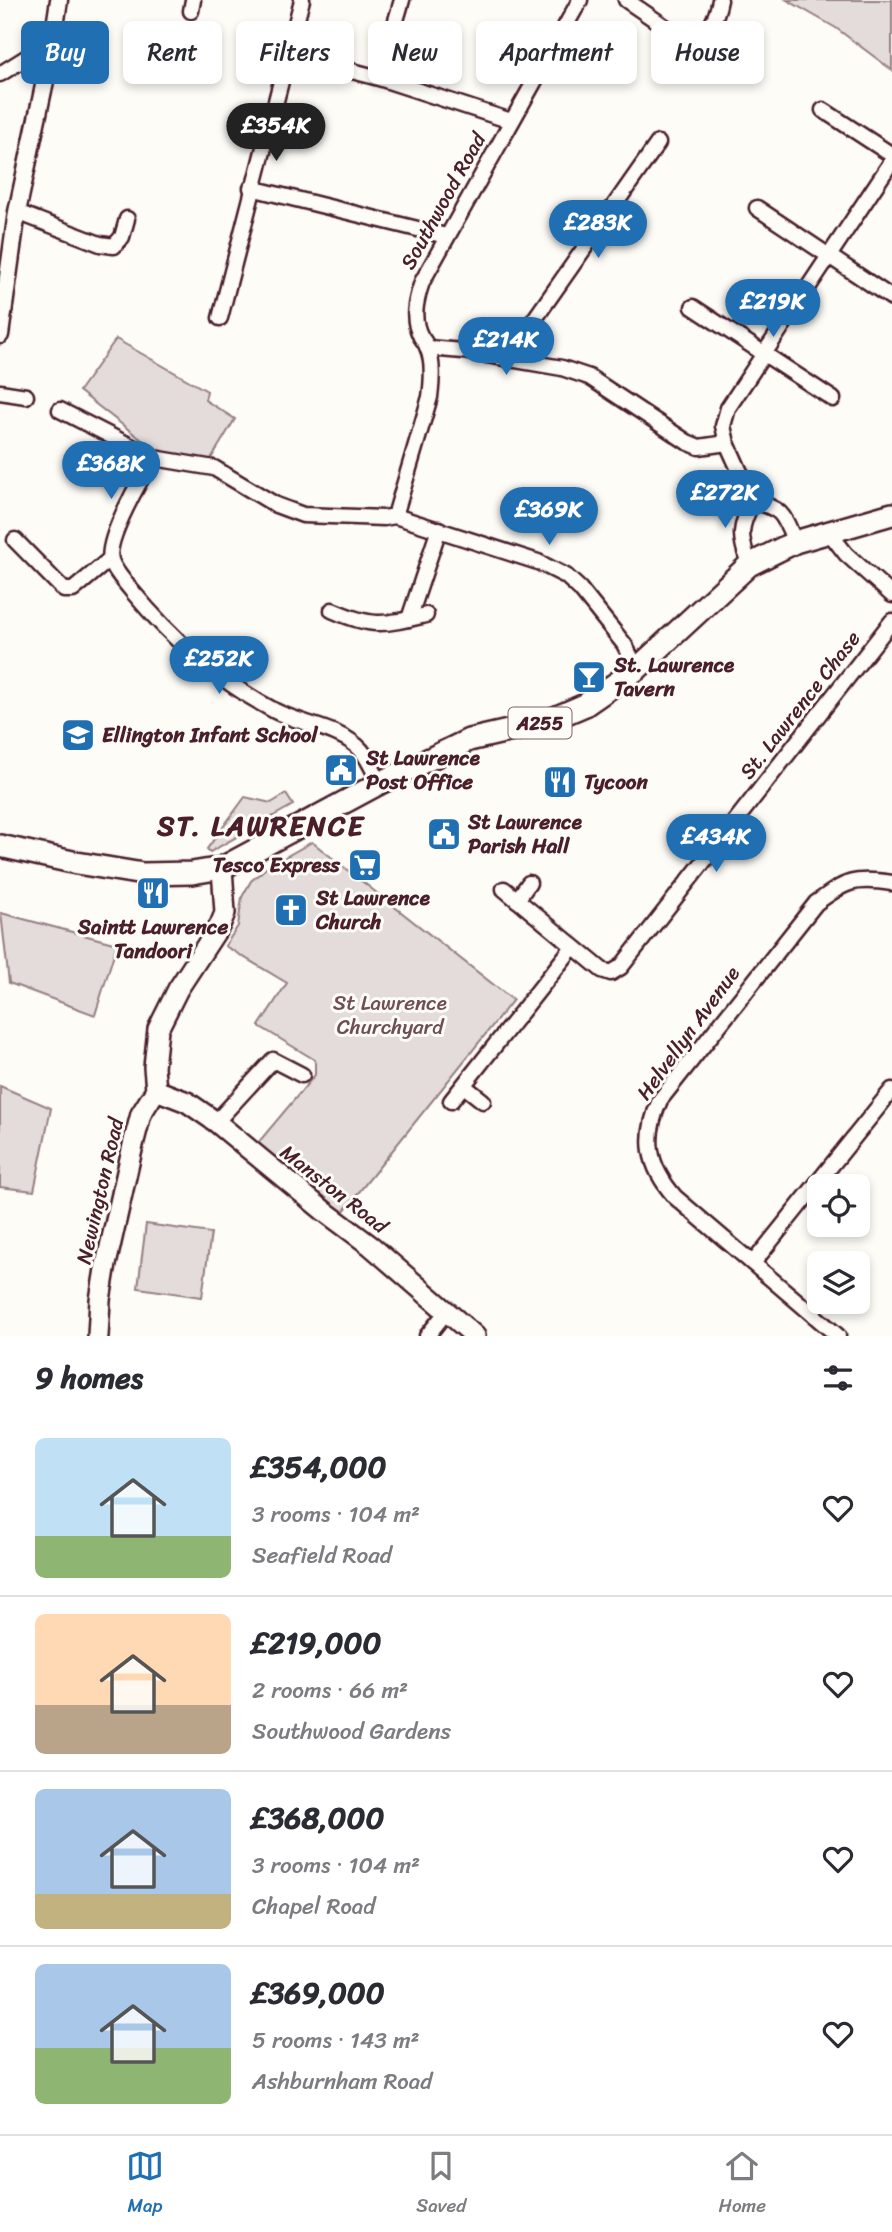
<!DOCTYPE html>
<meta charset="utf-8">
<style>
:root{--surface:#fff;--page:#f2f2f3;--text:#2b2b33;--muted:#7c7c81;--line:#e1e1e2;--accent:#1f6fb2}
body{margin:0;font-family:Sriracha,sans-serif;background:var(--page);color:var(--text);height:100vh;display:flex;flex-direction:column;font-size:26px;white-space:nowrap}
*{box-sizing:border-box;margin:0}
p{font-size:23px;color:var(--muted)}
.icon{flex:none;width:38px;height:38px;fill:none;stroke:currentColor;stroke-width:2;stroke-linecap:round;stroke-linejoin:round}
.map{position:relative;height:1336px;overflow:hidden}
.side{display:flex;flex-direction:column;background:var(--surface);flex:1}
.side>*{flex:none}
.guide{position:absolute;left:21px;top:21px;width:850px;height:63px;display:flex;gap:14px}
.fabs{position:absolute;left:807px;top:1174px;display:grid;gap:14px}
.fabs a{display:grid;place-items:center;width:63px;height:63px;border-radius:10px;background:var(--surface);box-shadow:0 4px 10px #0003;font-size:35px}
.price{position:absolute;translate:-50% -60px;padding:0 16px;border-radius:24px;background:var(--accent);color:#fff;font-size:23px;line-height:46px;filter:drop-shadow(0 2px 4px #0008)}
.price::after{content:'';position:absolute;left:50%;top:42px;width:21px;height:16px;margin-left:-10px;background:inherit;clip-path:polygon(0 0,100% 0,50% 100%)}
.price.on{background:#222;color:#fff}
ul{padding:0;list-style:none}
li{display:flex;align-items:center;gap:21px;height:175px;padding:0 35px}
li+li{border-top:2px solid var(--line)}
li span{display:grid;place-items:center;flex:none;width:196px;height:140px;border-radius:10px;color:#555}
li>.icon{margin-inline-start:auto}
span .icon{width:84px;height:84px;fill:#fffc;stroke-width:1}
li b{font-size:30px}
h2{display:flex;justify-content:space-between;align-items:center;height:84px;padding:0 35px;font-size:30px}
.pill{padding:0 24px;border-radius:10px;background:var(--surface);box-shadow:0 4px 10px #0003;font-size:24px;line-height:63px}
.pill.on{background:var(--accent);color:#fff}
.tabs{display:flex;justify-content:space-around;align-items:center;height:98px;border-top:2px solid var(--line);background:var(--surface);font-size:19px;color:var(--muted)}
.tabs a{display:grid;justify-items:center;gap:4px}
.tabs .on{color:var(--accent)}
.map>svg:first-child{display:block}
.green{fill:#e3dcda;stroke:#967e82;stroke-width:2}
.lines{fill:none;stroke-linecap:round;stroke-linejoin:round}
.minor-casing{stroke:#4a1f2b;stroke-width:19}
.tertiary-casing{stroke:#4a1f2b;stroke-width:21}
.secondary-casing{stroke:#4a1f2b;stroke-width:24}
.primary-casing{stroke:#4a1f2b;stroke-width:26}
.minor{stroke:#fdfcf7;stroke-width:14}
.tertiary{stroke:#fdfcf7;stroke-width:16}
.secondary{stroke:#fdfcf7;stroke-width:19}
.primary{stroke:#fdfcf7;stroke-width:21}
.labels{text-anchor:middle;stroke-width:6;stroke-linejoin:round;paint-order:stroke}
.shield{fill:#fdfcf7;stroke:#806168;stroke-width:2}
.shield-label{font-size:19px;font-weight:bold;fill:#4a1f2b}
.street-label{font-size:21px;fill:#4a1f2b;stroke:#fdfcf7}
.poi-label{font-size:21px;font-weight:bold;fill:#4a1f2b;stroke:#fdfcf7;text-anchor:start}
.park-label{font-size:21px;fill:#704e57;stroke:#fdfcf7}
.district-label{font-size:28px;font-weight:bold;letter-spacing:2px;fill:#4a1f2b;stroke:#fdfcf7}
</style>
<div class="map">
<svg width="892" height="1336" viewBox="0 0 892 1336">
<rect width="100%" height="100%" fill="#fdfcf7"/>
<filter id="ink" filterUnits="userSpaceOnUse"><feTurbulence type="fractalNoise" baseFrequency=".0143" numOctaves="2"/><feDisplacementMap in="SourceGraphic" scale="14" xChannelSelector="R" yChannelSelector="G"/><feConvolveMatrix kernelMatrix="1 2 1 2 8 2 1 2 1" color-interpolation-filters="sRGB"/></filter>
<g filter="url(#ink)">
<!-- green -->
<g class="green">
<polygon points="787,0 892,0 892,70 836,28"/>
<polygon points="116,339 207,391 205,400 235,419 209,462 160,454 79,391"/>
<polygon points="286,794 293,805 210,852 207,849 245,797 271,803"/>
<polygon points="312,842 513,1000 343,1212 257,1144 315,1075 315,1060 259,1026 287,983 225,946 238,926 242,897 251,881 266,868"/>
<polygon points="1,913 117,944 95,1015 9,983"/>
<polygon points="0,1086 51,1108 34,1191 0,1187"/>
<polygon points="146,1224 211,1233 202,1297 138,1288"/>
</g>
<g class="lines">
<!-- minor casing -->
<g class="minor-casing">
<g id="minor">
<path d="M626 0 689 43C707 41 717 16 720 0"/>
<polyline points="191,11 193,0"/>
<polyline points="287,54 379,78 511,121"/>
<polyline points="0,74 32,54 51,53"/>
<polyline points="379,78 402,0"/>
<polyline points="823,110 892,155"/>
<polyline points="251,188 446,236"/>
<polyline points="757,208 892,298"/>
<polyline points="17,212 100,244 114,246 122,237 127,219"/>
<polyline points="693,307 833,399"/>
<polyline points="220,318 302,0"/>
<polyline points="428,348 463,351 562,368 589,377 687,442 699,447 727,443"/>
<polyline points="510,360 527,330 658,143"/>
<polyline points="0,392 26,396"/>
<polyline points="60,410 154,458 214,468 276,505 303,515 384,518 395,516 538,562 566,576 580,589 624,644 637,669"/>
<path d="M154 458C142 476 105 540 111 560 114 571 125 582 132 591 171 638 220 682 275 711 300 724 343 729 361 750 369 759 374 773 380 783"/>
<polyline points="753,501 727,443 723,426 728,408 892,161"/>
<path d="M753 501C783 509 783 514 795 542"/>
<path d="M395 516 430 397C432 382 434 361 427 347 426 343 423 340 421 337 411 319 416 300 422 282L580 0"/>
<polyline points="828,531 846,554 892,595"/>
<polyline points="15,540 64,590 73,590 110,559"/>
<path d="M749 565C740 535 738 530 753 501"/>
<path d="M332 610C373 628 383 625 426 615"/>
<polyline points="409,619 439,529"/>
<polyline points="504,889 602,970 611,973 621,967 892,621"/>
<polyline points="517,900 529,883"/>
<polyline points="464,1086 483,1101"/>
<polyline points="451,1101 572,948"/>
<polyline points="216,1122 273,1060 302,1075"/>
<polyline points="753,1263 892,1090"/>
<polyline points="427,1336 447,1311"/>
<path d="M838 1336 675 1197C648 1166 643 1138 660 1100L816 903C846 881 854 877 892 883"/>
</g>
</g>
<!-- tertiary casing -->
<g class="tertiary-casing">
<polyline id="tertiary" points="0,335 17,212 51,53 59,0"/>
</g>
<!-- secondary casing -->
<g class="secondary-casing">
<g id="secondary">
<polyline points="156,1090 187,1102 216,1122 324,1211 371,1246 475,1336"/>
<polyline points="98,1336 100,1300 105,1269 134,1141 141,1114 156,1090 154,1067 158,1029 178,989 220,925 225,913 222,868"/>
</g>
</g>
<!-- primary casing -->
<g class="primary-casing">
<polyline id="primary" points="0,846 77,863 143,874 192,873 222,868 380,783 469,740 543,723 585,705 637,669 749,565 795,542 892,514"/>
</g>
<!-- minor -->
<use href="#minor" class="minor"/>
<!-- tertiary -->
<use href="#tertiary" class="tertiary"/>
<!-- secondary -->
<use href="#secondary" class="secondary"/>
<!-- primary -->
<use href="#primary" class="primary"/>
</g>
</g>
<!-- icons -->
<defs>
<g id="bar-square" transform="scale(1.75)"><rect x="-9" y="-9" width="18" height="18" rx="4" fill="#1f6fb2" stroke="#fdfcf7"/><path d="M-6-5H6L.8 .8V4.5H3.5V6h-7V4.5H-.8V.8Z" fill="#fff"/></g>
<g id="school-square" transform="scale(1.75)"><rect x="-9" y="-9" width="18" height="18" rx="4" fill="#1f6fb2" stroke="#fdfcf7"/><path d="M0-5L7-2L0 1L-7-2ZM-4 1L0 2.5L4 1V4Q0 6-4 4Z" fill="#fff"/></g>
<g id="civic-square" transform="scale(1.75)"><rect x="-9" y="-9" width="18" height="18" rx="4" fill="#1f6fb2" stroke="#fdfcf7"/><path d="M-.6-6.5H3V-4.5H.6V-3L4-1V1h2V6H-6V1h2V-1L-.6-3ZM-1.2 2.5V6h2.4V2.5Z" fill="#fff"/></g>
<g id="restaurant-square" transform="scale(1.75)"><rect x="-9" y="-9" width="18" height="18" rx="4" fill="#1f6fb2" stroke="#fdfcf7"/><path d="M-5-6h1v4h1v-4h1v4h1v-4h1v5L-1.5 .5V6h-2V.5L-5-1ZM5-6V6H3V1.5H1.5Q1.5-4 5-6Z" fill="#fff"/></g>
<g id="supermarket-square" transform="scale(1.75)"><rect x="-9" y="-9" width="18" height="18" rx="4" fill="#1f6fb2" stroke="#fdfcf7"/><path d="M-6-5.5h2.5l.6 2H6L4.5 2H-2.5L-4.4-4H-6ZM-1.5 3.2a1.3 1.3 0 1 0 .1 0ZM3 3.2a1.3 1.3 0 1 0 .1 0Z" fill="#fff"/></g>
<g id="church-square" transform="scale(1.75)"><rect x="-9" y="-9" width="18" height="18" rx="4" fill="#1f6fb2" stroke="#fdfcf7"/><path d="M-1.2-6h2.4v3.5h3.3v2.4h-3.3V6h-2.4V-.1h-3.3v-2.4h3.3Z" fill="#fff"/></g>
</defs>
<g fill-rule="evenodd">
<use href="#bar-square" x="589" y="677"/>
<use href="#school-square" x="78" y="735"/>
<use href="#civic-square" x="341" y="770"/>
<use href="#restaurant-square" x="560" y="782"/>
<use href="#civic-square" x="444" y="834"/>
<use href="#supermarket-square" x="365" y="865"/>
<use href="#restaurant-square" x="153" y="893"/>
<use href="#church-square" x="291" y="910"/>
</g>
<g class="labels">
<!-- shield labels -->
<rect class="shield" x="508.5" y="707.5" width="63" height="31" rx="5"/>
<g class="shield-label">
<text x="540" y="730">A255</text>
</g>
<!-- street labels -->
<g class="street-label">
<text transform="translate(443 201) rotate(-61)" y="7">Southwood Road</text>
<text transform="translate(800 705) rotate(-52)" y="7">St. Lawrence Chase</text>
<text transform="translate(688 1033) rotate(-54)" y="7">Helvellyn Avenue</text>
<text transform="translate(334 1189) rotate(38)" y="7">Manston Road</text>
<text transform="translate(100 1191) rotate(-77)" y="7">Newington Road</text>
</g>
<!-- poi labels -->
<g class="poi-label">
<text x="614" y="672">St. Lawrence<tspan x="614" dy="24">Tavern</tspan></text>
<text x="102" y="742">Ellington Infant School</text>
<text x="366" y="765">St Lawrence<tspan x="366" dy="24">Post Office</tspan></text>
<text x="584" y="789">Tycoon</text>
<text x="468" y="829">St Lawrence<tspan x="468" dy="24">Parish Hall</tspan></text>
<text x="340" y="872" text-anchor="end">Tesco Express</text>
<text x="316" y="905">St Lawrence<tspan x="316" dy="24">Church</tspan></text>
<text x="153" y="934" text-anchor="middle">Saintt Lawrence<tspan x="153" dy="24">Tandoori</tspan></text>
</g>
<!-- park labels -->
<g class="park-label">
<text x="390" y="1010">St Lawrence<tspan x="390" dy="24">Churchyard</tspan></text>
</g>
<!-- district labels -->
<g class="district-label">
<text x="261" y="835">ST. LAWRENCE</text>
</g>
</g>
</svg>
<div class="fabs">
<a><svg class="icon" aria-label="locate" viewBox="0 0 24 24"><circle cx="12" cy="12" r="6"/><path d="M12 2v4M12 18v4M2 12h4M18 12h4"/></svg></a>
<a><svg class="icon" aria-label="layers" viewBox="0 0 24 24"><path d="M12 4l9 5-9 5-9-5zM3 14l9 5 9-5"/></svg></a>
</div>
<b class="price on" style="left:276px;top:163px">£354K</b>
<b class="price" style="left:598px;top:260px">£283K</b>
<b class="price" style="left:773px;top:339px">£219K</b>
<b class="price" style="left:506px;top:377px">£214K</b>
<b class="price" style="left:111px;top:501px">£368K</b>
<b class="price" style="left:725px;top:530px">£272K</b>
<b class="price" style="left:549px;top:547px">£369K</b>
<b class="price" style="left:219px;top:696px">£252K</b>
<b class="price" style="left:716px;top:874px">£434K</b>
<div class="guide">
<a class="pill on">Buy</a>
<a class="pill">Rent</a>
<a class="pill">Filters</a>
<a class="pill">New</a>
<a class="pill">Apartment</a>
<a class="pill">House</a>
</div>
</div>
<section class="side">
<h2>9 homes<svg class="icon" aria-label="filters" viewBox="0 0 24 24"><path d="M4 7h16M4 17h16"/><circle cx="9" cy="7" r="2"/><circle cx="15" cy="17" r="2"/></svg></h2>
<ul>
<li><span style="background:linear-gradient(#bfe0f5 70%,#8fb573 0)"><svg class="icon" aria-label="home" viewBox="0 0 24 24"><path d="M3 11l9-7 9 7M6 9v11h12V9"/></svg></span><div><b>£354,000</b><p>3 rooms · 104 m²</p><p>Seafield Road</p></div><svg class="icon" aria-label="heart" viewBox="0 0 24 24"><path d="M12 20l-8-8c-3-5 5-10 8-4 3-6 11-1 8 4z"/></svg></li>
<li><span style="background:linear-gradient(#ffd9b3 65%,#b9a48a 0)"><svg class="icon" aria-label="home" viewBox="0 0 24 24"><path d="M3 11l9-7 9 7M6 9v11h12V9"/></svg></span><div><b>£219,000</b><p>2 rooms · 66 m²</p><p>Southwood Gardens</p></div><svg class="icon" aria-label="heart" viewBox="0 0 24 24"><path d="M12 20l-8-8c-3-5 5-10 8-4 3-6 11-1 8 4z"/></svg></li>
<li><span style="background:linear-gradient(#a9c7e8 75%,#c2b280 0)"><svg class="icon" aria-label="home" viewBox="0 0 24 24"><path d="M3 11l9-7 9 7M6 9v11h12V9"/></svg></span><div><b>£368,000</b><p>3 rooms · 104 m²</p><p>Chapel Road</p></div><svg class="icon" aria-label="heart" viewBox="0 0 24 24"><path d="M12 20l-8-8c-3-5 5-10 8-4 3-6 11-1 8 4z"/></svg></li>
<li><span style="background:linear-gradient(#a9c7e8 60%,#8fb573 0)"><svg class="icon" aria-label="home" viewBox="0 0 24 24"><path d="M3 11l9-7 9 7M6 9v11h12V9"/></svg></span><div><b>£369,000</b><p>5 rooms · 143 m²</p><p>Ashburnham Road</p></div><svg class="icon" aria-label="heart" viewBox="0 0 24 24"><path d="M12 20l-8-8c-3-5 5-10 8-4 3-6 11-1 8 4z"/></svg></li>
</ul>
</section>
<nav class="tabs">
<a class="on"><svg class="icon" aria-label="map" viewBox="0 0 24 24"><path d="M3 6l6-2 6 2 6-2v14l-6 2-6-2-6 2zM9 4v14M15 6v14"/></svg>Map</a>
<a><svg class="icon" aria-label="saved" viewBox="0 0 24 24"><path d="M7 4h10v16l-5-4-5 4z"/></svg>Saved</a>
<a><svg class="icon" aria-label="home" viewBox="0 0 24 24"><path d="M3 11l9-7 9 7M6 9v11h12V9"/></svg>Home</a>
</nav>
